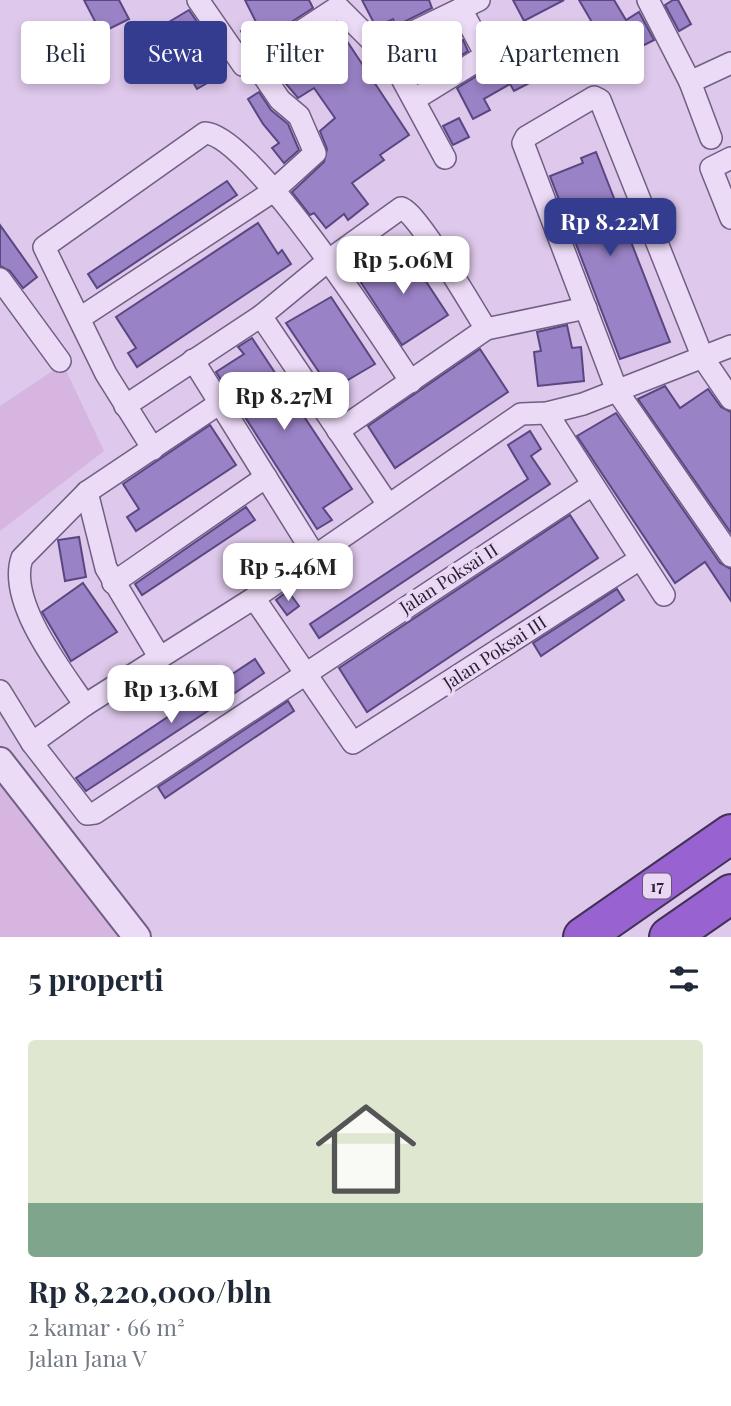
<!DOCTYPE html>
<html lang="id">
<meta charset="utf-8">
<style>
:root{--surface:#fff;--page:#f6f6f7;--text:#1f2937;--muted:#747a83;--accent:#343c8f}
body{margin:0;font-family:"Playfair Display",serif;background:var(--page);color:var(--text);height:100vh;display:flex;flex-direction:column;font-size:26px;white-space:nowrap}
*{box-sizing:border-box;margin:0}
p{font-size:23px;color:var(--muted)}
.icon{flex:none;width:38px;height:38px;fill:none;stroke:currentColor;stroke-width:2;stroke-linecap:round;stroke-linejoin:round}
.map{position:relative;height:937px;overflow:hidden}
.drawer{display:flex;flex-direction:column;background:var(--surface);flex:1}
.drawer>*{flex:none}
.guide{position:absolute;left:21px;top:21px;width:690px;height:63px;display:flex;gap:14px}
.price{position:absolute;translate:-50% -60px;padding:0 16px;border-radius:14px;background:#fff;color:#222;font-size:23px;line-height:46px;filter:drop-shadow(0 2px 4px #0008)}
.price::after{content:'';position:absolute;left:50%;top:42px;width:21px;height:16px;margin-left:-10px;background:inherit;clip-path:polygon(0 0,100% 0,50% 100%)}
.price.on{background:var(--accent);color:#fff}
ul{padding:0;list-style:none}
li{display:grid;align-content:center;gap:14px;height:371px;padding:0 28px}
li span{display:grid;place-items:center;height:217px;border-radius:7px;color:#555}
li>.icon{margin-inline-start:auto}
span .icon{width:126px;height:126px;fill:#fffc;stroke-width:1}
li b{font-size:30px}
h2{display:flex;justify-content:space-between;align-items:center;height:84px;padding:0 28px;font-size:30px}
.chip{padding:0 24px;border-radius:7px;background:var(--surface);box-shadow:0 4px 10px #0003;font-size:24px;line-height:63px}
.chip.on{background:var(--accent);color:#fff}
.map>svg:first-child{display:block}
.farmland{fill:#d6b6e0}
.building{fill:#9982c5;stroke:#5a4782;stroke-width:2}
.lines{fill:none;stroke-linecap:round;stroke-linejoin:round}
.minor-casing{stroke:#705f85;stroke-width:24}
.tertiary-casing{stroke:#705f85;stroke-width:30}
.motorway-casing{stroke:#3f3254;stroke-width:42}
.minor{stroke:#ecdbf6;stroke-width:21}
.tertiary{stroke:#ecdbf6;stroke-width:26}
.motorway{stroke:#9862d1;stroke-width:38}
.labels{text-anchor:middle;stroke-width:7;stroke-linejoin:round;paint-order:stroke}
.shield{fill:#e9d7f3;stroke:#63586f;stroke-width:2}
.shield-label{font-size:16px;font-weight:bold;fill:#2a2137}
.street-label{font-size:18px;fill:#2a2137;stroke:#e9d7f3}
</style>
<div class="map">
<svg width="731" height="937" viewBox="0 0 731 937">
<rect width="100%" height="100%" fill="#dec8eb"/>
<!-- farmland -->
<g class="farmland">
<polygon points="63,364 104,451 0,531 0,406"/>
<polygon points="0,755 136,937 0,937"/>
</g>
<!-- building -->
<g class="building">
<polygon points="84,0 119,0 129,19 101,33"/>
<polygon points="245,0 309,0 313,8 251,48 241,31 256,22"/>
<polygon points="362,0 429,0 432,8 396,26 393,19 376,27"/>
<polygon points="513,0 564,0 524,21"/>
<polygon points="579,0 614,0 626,20 639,12 654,40 599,68 594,58 562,75 553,60 600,36"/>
<polygon points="673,0 678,0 691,24 679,31 665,5"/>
<polygon points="189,10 206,35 200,39 221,75 197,89 176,53 168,58 152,32"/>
<polygon points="339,29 409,135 380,155 384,160 352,183 368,204 348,220 344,214 326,228 314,213 310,215 292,192 324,162 327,149 320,131 335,118 314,88 298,98 281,78 318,52 311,41 325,31 328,36"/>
<polygon points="446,31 454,45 463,40 468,51 436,71 427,55 420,59 413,46"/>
<polygon points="523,37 543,76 514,91 510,84 484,99 490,110 473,119 457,88 482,73 486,81 512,68 501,48"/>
<polygon points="259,92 271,110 288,124 299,150 284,163 272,148 279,143 263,124 248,99"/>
<polygon points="459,118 469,137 453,145 443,126"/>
<polygon points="596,152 670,342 620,359 550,176 583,163 581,158"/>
<polygon points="227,181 237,195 97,288 88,274"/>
<polygon points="258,223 278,254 282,250 291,264 137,367 128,353 136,348 116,317"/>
<polygon points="0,225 37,277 23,288 10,271 0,266"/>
<polygon points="404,248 448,315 402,345 358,278"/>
<polygon points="331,297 375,364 331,390 286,323"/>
<polygon points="567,325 572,348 581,347 584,381 538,386 534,352 541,351 537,332"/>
<polygon points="252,338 352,489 323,508 332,520 317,529 216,372 244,354 238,347"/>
<polygon points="480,349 508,392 395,468 368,426"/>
<polygon points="665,386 680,408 708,389 721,407 731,412 731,533 638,399"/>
<polygon points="616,413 720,563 731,569 731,601 705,562 675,583 577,436"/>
<polygon points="210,425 236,465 136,531 127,517 139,509 123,484"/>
<polygon points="530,431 541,449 531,456 550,484 319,638 310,624 528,479 508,445"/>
<polygon points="246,507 255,520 142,595 135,584"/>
<polygon points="570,515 598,558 367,712 339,668"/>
<polygon points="79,537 86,577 65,581 58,540"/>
<polygon points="83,583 117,632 71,661 42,612"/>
<polygon points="617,589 624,600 541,656 533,643"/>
<polygon points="288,591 299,606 287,615 276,600"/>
<polygon points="255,659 264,673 226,699 86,791 76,778"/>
<polygon points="288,701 294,711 165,798 158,787"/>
</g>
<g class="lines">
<!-- minor casing -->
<g class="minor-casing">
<g id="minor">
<polyline points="198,0 243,65 254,62 338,7 393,62 445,158"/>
<polyline points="648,0 690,82 711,138"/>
<polyline points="378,49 479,0"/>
<polyline points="690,82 731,63"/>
<polyline points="415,99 483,57 482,48 461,9"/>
<polyline points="731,158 711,168 731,218"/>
<polyline points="0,279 60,361"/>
<polyline points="261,316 387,503"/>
<polyline points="80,318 272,192 315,153 299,116 280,100 254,62"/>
<polyline points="193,360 315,556"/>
<polyline points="731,399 703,358 600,100 594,97 526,137 523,143 617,391 731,556"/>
<path d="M125 406 261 316 329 260 401 208C416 210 474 310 486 329"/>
<polyline points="547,413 664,595"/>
<polyline points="338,431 486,329 586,308"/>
<path d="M153 449 106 374 44 247 205 133C251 135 382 338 411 382"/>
<polyline points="87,492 106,568 160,658"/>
<polyline points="113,583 266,477"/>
<polyline points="254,598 353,743 640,559"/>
<polyline points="0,691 32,743 87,814 95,813 592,485"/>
<path d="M85 705C62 671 7 602 22 558L87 492 220 403"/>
<polyline points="32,743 85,705 254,598 521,414 547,413 583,404 731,346"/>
</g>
</g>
<!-- tertiary casing -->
<g class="tertiary-casing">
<polyline id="tertiary" points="0,761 137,937"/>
</g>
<!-- motorway casing -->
<g class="motorway-casing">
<g id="motorway">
<polyline points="583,937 731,834"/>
<polyline points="669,937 731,894"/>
</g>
</g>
<!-- minor -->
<use href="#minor" class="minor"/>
<!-- tertiary -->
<use href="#tertiary" class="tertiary"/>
<!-- motorway -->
<use href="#motorway" class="motorway"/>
</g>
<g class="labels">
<!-- shield labels -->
<rect class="shield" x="643" y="873.5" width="28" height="25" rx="5"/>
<g class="shield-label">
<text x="657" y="892">17</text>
</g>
<!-- street labels -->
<g class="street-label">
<text transform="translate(449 579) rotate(-33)" y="6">Jalan Poksai II</text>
<text transform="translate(495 653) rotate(-33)" y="6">Jalan Poksai III</text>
</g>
</g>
</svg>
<b class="price on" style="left:610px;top:258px">Rp 8.22M</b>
<b class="price" style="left:403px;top:296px">Rp 5.06M</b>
<b class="price" style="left:284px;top:432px">Rp 8.27M</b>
<b class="price" style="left:288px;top:603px">Rp 5.46M</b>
<b class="price" style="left:171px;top:725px">Rp 13.6M</b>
<div class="guide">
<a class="chip">Beli</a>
<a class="chip on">Sewa</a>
<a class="chip">Filter</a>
<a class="chip">Baru</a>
<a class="chip">Apartemen</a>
</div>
</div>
<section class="drawer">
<h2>5 properti<svg class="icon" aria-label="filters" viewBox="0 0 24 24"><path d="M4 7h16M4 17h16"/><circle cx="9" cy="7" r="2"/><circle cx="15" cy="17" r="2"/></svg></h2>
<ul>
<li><span style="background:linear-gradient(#dfe7d0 75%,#7fa58c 0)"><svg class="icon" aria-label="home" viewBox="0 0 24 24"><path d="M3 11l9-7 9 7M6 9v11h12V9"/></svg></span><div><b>Rp 8,220,000/bln</b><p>2 kamar · 66 m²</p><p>Jalan Jana V</p></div></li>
</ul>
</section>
